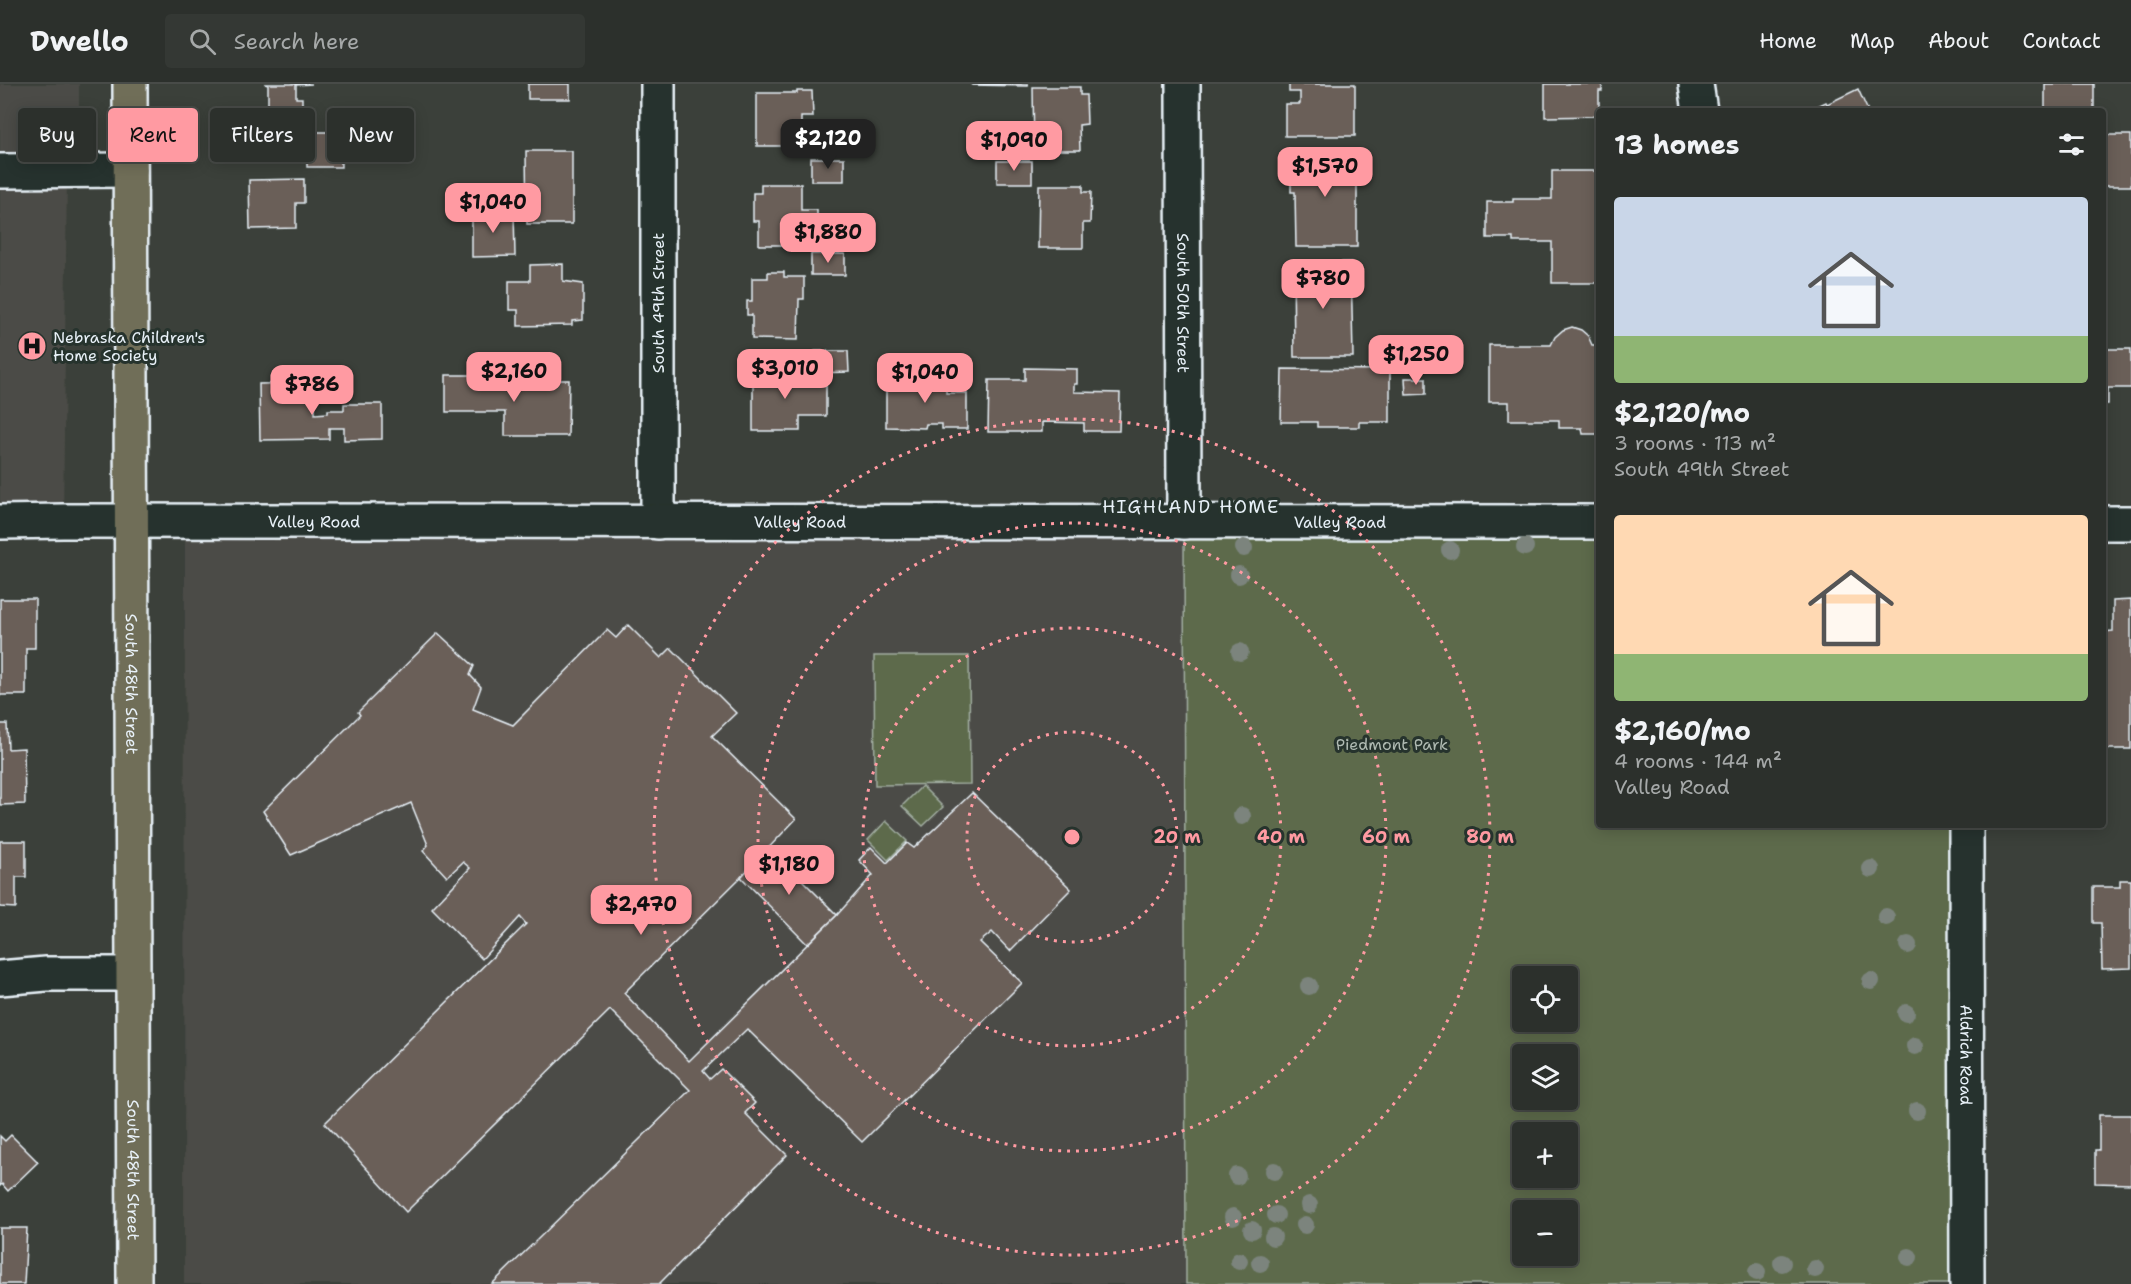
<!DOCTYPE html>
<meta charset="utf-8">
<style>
:root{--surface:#2c302c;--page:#343834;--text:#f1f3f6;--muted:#a6a9a9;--line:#484b48;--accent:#ff9aa2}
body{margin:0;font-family:"Shantell Sans",sans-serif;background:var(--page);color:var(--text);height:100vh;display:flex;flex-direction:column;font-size:22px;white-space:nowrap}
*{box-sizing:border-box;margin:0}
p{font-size:20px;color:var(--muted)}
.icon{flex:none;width:33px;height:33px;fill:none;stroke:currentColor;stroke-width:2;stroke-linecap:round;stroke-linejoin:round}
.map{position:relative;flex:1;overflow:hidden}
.drawer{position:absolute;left:1596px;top:24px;width:510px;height:720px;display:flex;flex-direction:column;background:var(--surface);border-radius:6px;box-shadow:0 3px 15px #0003,0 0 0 2px var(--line)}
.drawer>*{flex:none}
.top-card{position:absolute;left:18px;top:24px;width:570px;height:54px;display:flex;gap:12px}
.controls{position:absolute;left:1512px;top:882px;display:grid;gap:12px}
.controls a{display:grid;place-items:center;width:66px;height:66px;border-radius:6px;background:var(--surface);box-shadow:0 3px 15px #0003,0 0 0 2px var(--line);font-size:30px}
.price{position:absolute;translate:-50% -51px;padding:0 14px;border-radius:12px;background:var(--accent);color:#111;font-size:20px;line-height:39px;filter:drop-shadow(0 2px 3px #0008)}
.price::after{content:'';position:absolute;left:50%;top:36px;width:18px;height:14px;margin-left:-9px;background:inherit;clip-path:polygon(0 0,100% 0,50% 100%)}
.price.selected{background:#222;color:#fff}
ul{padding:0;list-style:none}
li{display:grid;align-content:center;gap:12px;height:318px;padding:0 18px}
li span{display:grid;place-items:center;height:186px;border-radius:6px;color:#555}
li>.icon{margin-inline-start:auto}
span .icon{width:108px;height:108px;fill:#fffc;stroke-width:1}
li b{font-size:26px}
h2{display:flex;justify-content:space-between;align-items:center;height:72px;padding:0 18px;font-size:26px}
.pill{padding:0 21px;border-radius:6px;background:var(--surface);box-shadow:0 3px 15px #0003,0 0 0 2px var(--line);font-size:21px;line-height:54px}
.pill.selected{background:var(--accent);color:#111}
header{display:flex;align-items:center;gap:36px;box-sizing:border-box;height:84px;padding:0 30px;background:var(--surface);border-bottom:2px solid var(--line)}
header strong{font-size:28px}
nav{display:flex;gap:33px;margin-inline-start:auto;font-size:21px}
.search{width:420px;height:54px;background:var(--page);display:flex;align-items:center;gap:15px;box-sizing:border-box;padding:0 21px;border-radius:6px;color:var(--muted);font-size:22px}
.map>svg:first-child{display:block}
.built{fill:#4c4c47}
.park{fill:#5d6b4c;stroke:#a2aea2;stroke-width:1.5;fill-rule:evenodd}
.building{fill:#6b5e58;stroke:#e8f1f8;stroke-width:1.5}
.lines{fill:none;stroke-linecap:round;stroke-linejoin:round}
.minor-casing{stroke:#e8f1f8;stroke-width:38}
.major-casing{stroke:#e8f1f8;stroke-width:38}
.minor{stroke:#26332d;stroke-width:33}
.major{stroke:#706e59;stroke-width:33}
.tree{fill:#7b847d}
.ring{fill:none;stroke:#ff9aa2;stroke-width:3;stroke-dasharray:3 6}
.labels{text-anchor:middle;stroke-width:6;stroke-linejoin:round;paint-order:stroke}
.street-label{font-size:16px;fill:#e8f1f8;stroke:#26332d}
.poi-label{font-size:16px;fill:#e8f1f8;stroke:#26332d;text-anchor:start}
.park-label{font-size:16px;fill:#b0bbb3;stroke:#26332d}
.neighbourhood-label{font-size:18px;letter-spacing:1.5px;fill:#e8f1f8;stroke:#26332d}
.centre{fill:#ff9aa2;stroke:#26332d;stroke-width:3}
.ring-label{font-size:18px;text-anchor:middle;font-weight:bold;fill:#ff9aa2;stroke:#26332d;stroke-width:6;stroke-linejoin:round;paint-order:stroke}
</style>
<header>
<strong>Dwello</strong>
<div class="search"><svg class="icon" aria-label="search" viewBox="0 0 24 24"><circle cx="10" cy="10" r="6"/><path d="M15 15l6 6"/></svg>Search here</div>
<nav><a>Home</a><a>Map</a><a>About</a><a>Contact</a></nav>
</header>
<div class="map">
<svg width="2131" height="1200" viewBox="0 0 2131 1200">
<rect width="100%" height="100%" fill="#3b403a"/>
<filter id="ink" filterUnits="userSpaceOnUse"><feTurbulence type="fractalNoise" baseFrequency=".0167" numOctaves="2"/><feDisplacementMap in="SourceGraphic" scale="12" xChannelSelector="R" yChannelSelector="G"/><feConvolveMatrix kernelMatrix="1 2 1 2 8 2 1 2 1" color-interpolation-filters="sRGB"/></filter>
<g filter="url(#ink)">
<!-- built -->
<g class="built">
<polygon points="0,0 79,0 79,34 71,50 55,63 46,86 67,87 63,437 0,438"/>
<polygon points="185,437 1184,438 1186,1200 184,1200"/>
</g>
<!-- park -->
<g class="park">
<path d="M1184 438H1599V741H1966L1967 1200H1186ZM1522 892H1568V938H1522ZM1522 970H1568V1016H1522ZM1522 1048H1568V1094H1522ZM1522 1126H1568V1172H1522Z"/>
<polygon points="874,572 969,572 970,700 875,701"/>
<polygon points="922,702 943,723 923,742 902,722"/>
<polygon points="886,737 907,757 888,776 868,756"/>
</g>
<!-- building -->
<g class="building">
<polygon points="265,0 312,0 296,1 296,14 302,14 302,35 268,34 268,1"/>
<rect x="528" y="0" width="42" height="15"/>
<polygon points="972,0 1028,0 1028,2 972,1"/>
<polygon points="1289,0 1355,0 1355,52 1285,52 1285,20 1300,20 1300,8 1289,8"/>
<polygon points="1545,0 1602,0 1602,7 1599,7 1599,32 1545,33"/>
<rect x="2045" y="0" width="49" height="27"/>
<polygon points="1033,3 1080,3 1080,11 1086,11 1087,40 1079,41 1080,66 1034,66"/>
<polygon points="1858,5 1868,27 1807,27 1826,18 1827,20"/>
<polygon points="797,7 812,7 813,33 801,33 801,62 757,62 757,9 797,9"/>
<polygon points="2103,37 2106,37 2106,51 2131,51 2131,102 2103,102"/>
<polygon points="307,48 340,48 341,83 307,83"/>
<polygon points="1291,66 1357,66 1357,163 1296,163 1295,108 1291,108"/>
<polygon points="526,67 572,67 572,140 527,140"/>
<rect x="811" y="74" width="33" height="23"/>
<rect x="997" y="77" width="35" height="22"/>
<polygon points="1552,87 1597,87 1599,199 1552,199 1552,158 1513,158 1513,154 1487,154 1487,118 1513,118 1513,115 1552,115"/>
<polygon points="304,95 304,119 296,119 296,144 250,145 249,96"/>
<polygon points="761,100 801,100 801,126 817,126 817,152 801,152 801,161 759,161 759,137 753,137 753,109 761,109"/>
<polygon points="1039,101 1083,101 1083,108 1091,108 1090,139 1083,139 1083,164 1038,164"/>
<polygon points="472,128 514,128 515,172 472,173"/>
<rect x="811" y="170" width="34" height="21"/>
<polygon points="1351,178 1353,273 1294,273 1293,179"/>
<polygon points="563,180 563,197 583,200 583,236 572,237 572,241 518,242 518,226 509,226 509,197 530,197 530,181"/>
<polygon points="768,188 784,188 784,193 804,193 804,215 799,215 798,256 752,255 752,231 747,231 747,217 752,217 752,194 768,194"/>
<polygon points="1572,243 1581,246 1588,252 1592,261 1599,261 1599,350 1583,350 1582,344 1559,344 1559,336 1509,336 1509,318 1489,318 1489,261 1551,261 1555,253 1563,246"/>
<polygon points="2103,265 2131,265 2131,304 2108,304 2108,320 2103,320"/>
<polygon points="815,267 848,267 849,288 815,289"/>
<polygon points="1025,284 1077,285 1077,300 1074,300 1074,308 1120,309 1119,347 1084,347 1084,339 1042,338 1042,348 988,348 989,296 1025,296"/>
<polygon points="753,285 804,285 804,301 826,301 826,332 800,332 800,347 753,347"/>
<polygon points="1282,285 1390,286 1390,338 1359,338 1359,343 1317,343 1317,338 1281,338"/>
<polygon points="446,291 494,291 494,299 507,299 507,296 569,296 568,352 505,352 505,328 446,328"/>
<polygon points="926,291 946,291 946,309 967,309 967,345 942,345 942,340 926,340 925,344 886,343 886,296 926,296"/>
<polygon points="1405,294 1426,294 1426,310 1406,311"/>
<polygon points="315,299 315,330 328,329 328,326 344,326 344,320 382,320 382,355 344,356 344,344 329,344 329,355 260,356 259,300"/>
<polygon points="0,515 35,515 35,564 26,564 26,611 0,611"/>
<polygon points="2131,516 2131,665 2103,665 2103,548 2113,547 2113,517"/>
<polygon points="628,541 661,574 671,564 736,629 712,652 796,735 741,793 624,909 689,977 837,831 873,791 859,776 871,763 887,779 907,759 914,764 972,709 1071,805 1010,867 992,848 980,858 1022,899 862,1058 747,945 703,987 710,995 721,985 755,1019 745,1029 787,1071 659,1200 492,1200 690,1006 610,926 406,1128 325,1039 526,840 520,833 482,875 432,824 470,784 463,778 447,793 423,767 428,761 411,719 291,771 263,727 360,631 358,628 438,549 474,582 470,591 481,603 473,625 513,641 607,546 616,554"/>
<polygon points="0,640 7,640 8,665 24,664 25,720 0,721"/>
<polygon points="0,757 26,757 26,793 16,793 16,824 0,823"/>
<polygon points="769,763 837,831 807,860 741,793"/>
<polygon points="2120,796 2131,796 2131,884 2102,885 2101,839 2093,839 2093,803 2120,803"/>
<polygon points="2099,1031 2131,1031 2131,1100 2095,1099 2095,1066 2099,1066"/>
<polygon points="11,1051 38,1078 8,1107 2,1100 0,1102 0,1052 5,1057"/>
<polygon points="0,1144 27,1144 24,1200 0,1200"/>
</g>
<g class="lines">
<!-- minor casing -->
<g class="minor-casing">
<g id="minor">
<polyline points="658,0 658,438"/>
<path id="s1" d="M1183 0 1184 438"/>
<polyline points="1696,0 1700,27"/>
<polyline points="0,87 130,86"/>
<path id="s2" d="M0 438 63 437 1599 438"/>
<polyline points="2103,439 2131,439"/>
<path id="s3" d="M1966 741 1967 1200"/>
<polyline points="0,894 46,890 132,890"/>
</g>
</g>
<!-- major casing -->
<g class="major-casing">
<g id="major">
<path id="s4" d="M130 0 134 1200"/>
</g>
</g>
<!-- minor -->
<use href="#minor" class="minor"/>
<!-- major -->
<use href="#major" class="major"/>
</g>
<!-- trees -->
<g class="tree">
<circle cx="1525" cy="463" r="9"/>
<circle cx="1244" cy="464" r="9"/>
<circle cx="1450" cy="466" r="9"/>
<circle cx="1239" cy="491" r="9"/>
<circle cx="1240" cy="568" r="9"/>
<circle cx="1242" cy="732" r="9"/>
<circle cx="1871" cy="785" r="9"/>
<circle cx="1886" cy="833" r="9"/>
<circle cx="1908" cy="861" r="9"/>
<circle cx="1871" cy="897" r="9"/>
<circle cx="1309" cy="902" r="9"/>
<circle cx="1906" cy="929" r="9"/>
<circle cx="1915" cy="962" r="9"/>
<circle cx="1917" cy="1027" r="9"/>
<circle cx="1274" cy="1087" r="9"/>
<circle cx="1237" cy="1092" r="9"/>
<circle cx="1309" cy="1121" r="9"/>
<circle cx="1276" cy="1131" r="9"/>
<circle cx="1233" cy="1133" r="9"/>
<circle cx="1305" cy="1141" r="9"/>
<circle cx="1252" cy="1146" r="9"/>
<circle cx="1273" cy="1153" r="9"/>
<circle cx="1909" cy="1173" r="9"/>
<circle cx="1239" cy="1177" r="9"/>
<circle cx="1260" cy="1179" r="9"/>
<circle cx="1782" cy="1179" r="9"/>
<circle cx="1815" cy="1185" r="9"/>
<circle cx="1757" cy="1188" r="9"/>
</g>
</g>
<!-- distance rings -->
<g class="ring">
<circle cx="1072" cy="753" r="105"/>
<circle cx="1072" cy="753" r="209"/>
<circle cx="1072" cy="753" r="314"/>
<circle cx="1072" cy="753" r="418"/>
</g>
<!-- icons -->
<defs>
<g id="hospital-disc" transform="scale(1.5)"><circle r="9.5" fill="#ff9aa2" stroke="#26332d"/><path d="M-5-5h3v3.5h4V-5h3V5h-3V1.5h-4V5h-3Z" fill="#111"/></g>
</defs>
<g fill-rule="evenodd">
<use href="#hospital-disc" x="32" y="262"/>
</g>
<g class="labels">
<!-- street labels -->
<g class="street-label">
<text transform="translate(658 219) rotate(-90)" y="6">South 49th Street</text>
<text dy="6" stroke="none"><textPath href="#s1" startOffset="219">South 50th Street</textPath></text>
<text dy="6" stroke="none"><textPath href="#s2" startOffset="314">Valley Road</textPath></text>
<text dy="6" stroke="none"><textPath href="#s2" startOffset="800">Valley Road</textPath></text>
<text dy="6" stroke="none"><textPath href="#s2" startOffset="1340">Valley Road</textPath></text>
<text dy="6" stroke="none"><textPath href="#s4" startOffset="600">South 48th Street</textPath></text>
<text dy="6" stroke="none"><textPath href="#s3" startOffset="230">Aldrich Road</textPath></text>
<text dy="6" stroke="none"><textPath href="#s4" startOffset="1086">South 48th Street</textPath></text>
</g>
<!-- poi labels -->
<g class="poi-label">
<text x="53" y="259">Nebraska Children's<tspan x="53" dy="18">Home Society</tspan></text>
</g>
<!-- park labels -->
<g class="park-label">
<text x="1392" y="666">Piedmont Park</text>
</g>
<!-- neighbourhood labels -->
<g class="neighbourhood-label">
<text x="1191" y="429">HIGHLAND HOME</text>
</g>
</g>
<circle cx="1072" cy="753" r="9" class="centre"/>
<g class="ring-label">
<text x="1177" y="759">20 m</text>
<text x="1281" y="759">40 m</text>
<text x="1386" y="759">60 m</text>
<text x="1490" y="759">80 m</text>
</g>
</svg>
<div class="controls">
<a><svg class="icon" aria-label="locate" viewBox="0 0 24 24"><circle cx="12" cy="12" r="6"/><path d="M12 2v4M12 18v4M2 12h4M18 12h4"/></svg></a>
<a><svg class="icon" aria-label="layers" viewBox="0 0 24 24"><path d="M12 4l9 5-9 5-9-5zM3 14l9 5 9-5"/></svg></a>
<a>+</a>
<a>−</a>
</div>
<b class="price selected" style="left:828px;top:86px">$2,120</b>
<b class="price" style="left:1014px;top:88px">$1,090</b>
<b class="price" style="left:1325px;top:114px">$1,570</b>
<b class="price" style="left:493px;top:150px">$1,040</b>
<b class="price" style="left:828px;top:180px">$1,880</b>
<b class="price" style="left:1323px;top:226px">$780</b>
<b class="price" style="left:1416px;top:302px">$1,250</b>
<b class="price" style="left:785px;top:316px">$3,010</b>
<b class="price" style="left:514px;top:319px">$2,160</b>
<b class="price" style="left:925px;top:320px">$1,040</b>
<b class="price" style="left:312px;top:332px">$786</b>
<b class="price" style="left:789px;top:812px">$1,180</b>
<b class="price" style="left:641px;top:852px">$2,470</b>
<div class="top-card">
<a class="pill">Buy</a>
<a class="pill selected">Rent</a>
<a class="pill">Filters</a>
<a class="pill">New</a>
</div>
<section class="drawer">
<h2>13 homes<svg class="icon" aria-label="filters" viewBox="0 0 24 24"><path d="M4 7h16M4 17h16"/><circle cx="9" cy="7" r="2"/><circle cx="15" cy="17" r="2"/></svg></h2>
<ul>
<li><span style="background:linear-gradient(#c9d6e8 75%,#8fb573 0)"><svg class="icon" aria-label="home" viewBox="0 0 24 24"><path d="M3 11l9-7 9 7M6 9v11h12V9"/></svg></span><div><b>$2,120/mo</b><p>3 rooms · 113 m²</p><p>South 49th Street</p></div></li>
<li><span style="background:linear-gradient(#ffd9b3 75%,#8fb573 0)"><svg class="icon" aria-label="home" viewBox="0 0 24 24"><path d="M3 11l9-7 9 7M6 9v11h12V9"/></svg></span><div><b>$2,160/mo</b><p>4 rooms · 144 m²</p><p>Valley Road</p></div></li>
</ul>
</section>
</div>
